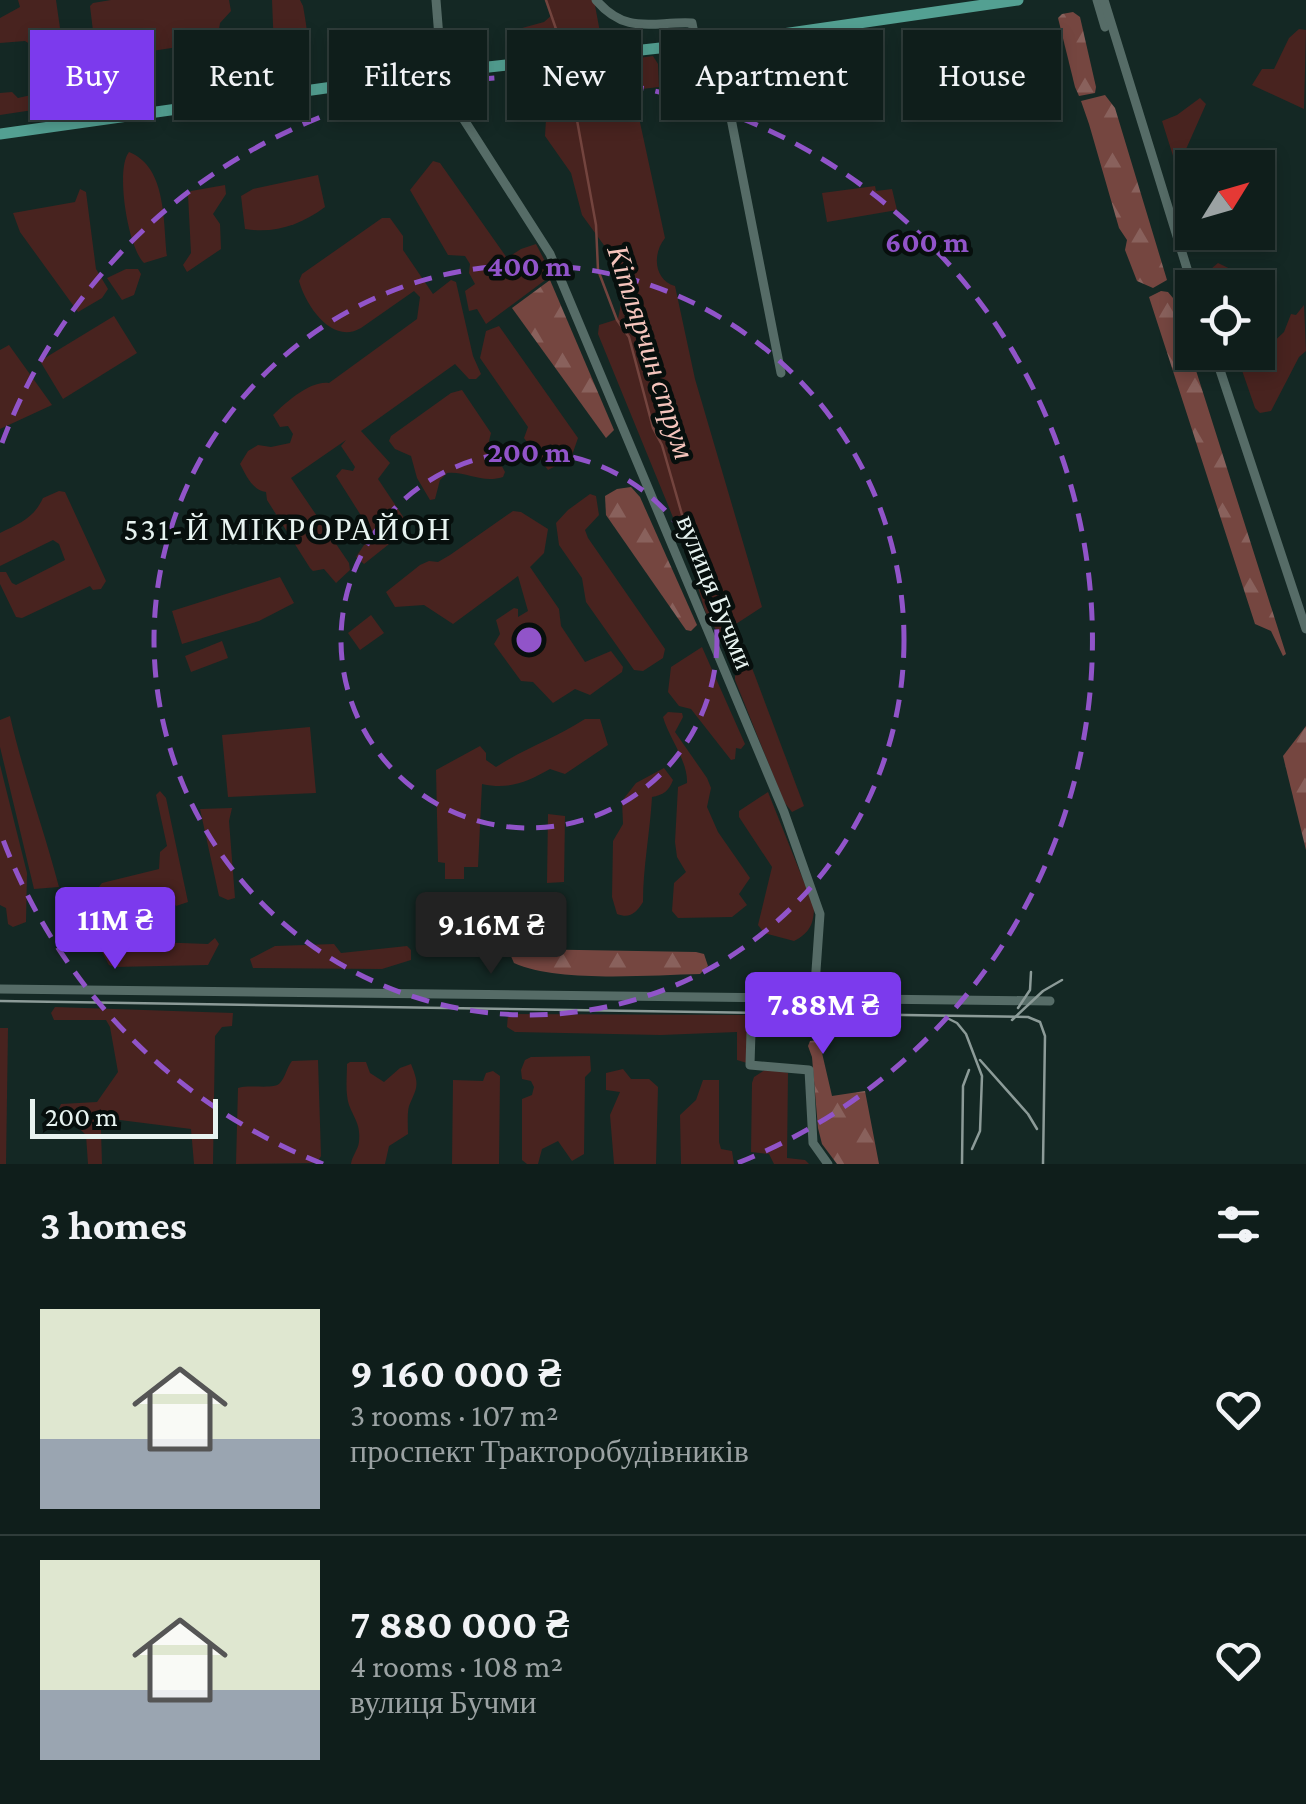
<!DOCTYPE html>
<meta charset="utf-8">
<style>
:root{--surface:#0f1e1b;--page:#1d2b28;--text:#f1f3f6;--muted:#9ba2a3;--line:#2f3c3a;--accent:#7c3aed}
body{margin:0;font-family:"Crimson Pro",serif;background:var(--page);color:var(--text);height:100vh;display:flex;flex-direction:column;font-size:38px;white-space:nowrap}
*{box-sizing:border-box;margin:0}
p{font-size:32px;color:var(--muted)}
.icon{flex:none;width:55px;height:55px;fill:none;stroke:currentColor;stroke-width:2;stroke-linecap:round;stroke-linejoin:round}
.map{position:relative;height:1164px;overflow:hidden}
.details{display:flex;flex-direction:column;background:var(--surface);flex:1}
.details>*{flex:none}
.banner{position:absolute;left:30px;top:30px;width:1248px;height:90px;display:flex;gap:20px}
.needle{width:65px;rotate:53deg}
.controls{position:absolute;left:1175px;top:150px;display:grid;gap:20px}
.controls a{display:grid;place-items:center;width:100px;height:100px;border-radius:0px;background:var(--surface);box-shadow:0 5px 15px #0003,0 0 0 2px var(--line);font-size:50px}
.scale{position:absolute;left:30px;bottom:25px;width:188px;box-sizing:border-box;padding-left:10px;border:5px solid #e7f3f0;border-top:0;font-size:28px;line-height:35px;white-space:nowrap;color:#e7f3f0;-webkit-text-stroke:8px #070f0d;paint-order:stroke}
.price{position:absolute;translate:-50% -85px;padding:0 22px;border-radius:10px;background:var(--accent);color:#fff;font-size:32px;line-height:65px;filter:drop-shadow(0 2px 5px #0008)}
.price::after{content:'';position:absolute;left:50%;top:60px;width:30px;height:22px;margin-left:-15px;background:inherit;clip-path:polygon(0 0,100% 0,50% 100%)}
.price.on{background:#222;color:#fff}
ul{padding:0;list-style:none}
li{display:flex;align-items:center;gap:30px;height:250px;padding:0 40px}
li+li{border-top:2px solid var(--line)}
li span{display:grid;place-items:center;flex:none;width:280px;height:200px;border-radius:0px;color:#555}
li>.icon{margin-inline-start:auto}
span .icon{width:120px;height:120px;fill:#fffc;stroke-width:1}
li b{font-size:42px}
h2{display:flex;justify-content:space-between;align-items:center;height:120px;padding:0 40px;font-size:42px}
.pill{padding:0 35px;border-radius:0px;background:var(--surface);box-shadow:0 5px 15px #0003,0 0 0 2px var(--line);font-size:35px;line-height:90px}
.pill.on{background:var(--accent);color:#fff}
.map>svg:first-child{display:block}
.green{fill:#48231f}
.forest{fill:url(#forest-firs)}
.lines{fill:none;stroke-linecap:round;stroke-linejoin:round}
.stream{stroke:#73443e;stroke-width:2.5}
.minor{stroke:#566c67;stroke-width:9}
.major{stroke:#53a092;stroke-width:11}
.tram{stroke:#8c9b98;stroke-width:2.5}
.ring{fill:none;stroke:#9154c9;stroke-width:5;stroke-dasharray:18 12}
.labels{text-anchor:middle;stroke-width:9;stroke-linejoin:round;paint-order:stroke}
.street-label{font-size:28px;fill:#e7f3f0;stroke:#070f0d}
.water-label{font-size:30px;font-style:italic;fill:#f5c4bc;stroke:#070f0d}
.quarter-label{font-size:32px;letter-spacing:2.5px;fill:#e7f3f0;stroke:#070f0d}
.centre{fill:#9154c9;stroke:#070f0d;stroke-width:5}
.ring-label{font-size:30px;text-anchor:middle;font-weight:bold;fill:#9154c9;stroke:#070f0d;stroke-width:9;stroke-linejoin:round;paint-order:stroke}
</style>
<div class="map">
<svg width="1306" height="1164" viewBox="0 0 1306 1164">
<defs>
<pattern id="forest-firs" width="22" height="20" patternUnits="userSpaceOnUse" patternTransform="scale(2.5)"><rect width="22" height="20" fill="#754640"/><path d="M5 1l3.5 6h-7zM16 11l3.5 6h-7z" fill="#89615c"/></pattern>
</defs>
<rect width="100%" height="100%" fill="#142824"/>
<!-- green -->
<g class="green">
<polygon points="18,0 56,0 62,42 59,46 50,40 36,48 25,41 0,43 0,18 20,7"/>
<polygon points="111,0 229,0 231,11 220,23 217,41 126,55 119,50 98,51 95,48 90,6 93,3"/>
<path d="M272 0H300L303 6C307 28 312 58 303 78L260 84 252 58 274 50Z"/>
<polygon points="546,0 594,0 602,43 522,54 519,33 522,28 544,22 552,15"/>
<polygon points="1299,29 1306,30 1304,109 1252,85 1262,69 1274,69 1289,38"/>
<path d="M653 56 658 64 659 87 633 90 665 238C652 254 654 280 675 286L695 379 762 607 719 635 705 611 688 554 598 334 599 325 618 319 624 289 614 259 582 215 571 173 545 136 546 119 526 84 529 73 518 74Z"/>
<polygon points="53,90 53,107 0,115 0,93 12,92 18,98"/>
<polygon points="1200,98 1206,104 1183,156 1192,188 1192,216 1162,121 1177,115"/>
<path d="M129 152C167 167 163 222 167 256L144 263C128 248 115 169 129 152Z"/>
<polygon points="433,161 440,163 507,258 521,249 536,244 552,275 486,324 477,309 469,311 465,291 475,284 469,273 470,264 465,256 448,255 410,190"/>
<path d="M318 175 325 207C301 225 274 234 245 229L241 196 253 189Z"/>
<polygon points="225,185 226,194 213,214 220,224 221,249 187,272 183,265 191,253 188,195 191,191"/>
<polygon points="875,186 876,191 892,189 897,210 827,222 822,193"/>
<polygon points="80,189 86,192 96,269 108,289 102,298 78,312 20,232 13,213 75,202"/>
<path d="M382 218H390L403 236V250L433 294 451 280 456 282 473 356 481 374 476 379H469L455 364 361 431 390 463 378 479 408 524V529L364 564 356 557 372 533 336 476 342 469 353 471 355 467 341 446 346 440 291 478 349 563 350 570 336 583 324 569 313 571 310 568 267 500 266 492C252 490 246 475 240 464L248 451 258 445 271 447 290 443 293 434 288 426 280 427 273 415C286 402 311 380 329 383L417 319 420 297 414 291 361 328C332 345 306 306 299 281L302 274Z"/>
<polygon points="1218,263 1253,280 1255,287 1215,287 1211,269"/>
<polygon points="126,269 138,269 141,274 134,295 122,300 107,278"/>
<polygon points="1304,305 1306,351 1299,357 1271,411 1260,413 1255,408 1236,353 1258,352 1258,346 1265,350 1284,332 1291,314 1296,315"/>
<polygon points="114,316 137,353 63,399 40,361"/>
<polygon points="499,326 578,438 571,458 548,470 524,438 528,427 480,358 486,331"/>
<polygon points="9,345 52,405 0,429 0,350"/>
<path d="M462 390 491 433 489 441 505 472 503 477C482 484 467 471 447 473L440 480 435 499 430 500 417 478 411 456 395 449 389 441 391 436 451 393Z"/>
<path d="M59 491 65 492 106 581 101 589 93 590 90 586 22 618 16 617 0 584V572H6L12 583 16 585 65 560 59 544 53 540 0 566V533C20 523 33 519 43 498Z"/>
<polygon points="590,494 596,496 599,515 585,530 588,538 665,649 663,658 643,671 634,670 586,602 582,578 559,545 556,523 568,510"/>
<polygon points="513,511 521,512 548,529 544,553 530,567 559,609 561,626 585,662 611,651 623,667 622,672 590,695 575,689 553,703 533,682 521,681 494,644 500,634 496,620 514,608 518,609 518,617 528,611 518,576 453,624 424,605 395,607 386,592 420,565 429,561 438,562 450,555"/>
<polygon points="280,577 294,603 259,621 182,644 172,611"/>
<polygon points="371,615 384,633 360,650 348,633"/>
<polygon points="222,641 228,658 191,672 185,656"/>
<polygon points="702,647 745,744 741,749 736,748 735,759 731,760 691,709 679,706 668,692 671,667"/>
<polygon points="749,660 804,806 792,812 784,802 735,680 735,676"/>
<path d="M668 712 682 713 683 717 675 732 707 778 711 788 707 807 718 832 750 878 739 894 747 905 732 917 678 918 672 911 674 883 686 872 677 857 675 842 678 787 687 783C688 761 669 738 663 717Z"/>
<path d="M10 716C23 774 44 829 59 887L34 889 0 747V720Z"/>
<path d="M585 719H600L608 745 565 774 550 769C527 782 509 790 482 784L478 867H464V879H445V863L438 862 436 770 480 746 486 753V760L496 767C527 747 554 739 585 719Z"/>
<polygon points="310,727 316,793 228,797 222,735"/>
<polygon points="0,765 27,873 26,922 13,927 8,924 6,908 0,905"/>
<path d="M664 768 673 780C669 791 663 795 652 797 650 833 643 866 643 902 636 913 630 919 617 914L612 897 613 841 623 824 622 801 636 783Z"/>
<polygon points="160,791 166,798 188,902 176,906 169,896 156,897 149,907 104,906 98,902 95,892 102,883 159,869 160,852 167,846 156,795"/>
<path d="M768 792 814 907C814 923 810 933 794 941L764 933 758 925 772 867 739 817V811Z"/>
<polygon points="232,808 229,821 235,898 228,900 219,896 200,809"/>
<polygon points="548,814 565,816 564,882 547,883"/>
<polygon points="215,938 219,944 208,965 114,967 109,965 102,952 104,947 126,941 208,944"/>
<polygon points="334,944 341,953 407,946 411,950 411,960 382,969 253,968 250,959 275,946"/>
<polygon points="55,1007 233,1013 232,1026 222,1027 215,1036 213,1164 194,1164 191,1129 112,1119 101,1130 102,1164 88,1164 86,1135 59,1109 61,1104 97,1102 118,1072 110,1027 106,1020 54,1020 51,1013"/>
<polygon points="508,1014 747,1015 747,1063 737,1060 737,1032 661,1035 515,1032 507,1027"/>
<polygon points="0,1028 8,1028 6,1164 0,1164"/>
<polygon points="590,1056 591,1071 585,1077 584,1154 572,1161 558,1141 542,1149 538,1164 527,1164 522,1160 522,1099 532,1095 534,1087 531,1081 522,1079 521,1070 525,1060 531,1057"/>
<path d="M318 1060 321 1156 317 1163 236 1164 238 1088C249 1084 274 1090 280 1083 285 1078 287 1067 292 1061Z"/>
<path d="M350 1062H366L370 1073 384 1082 400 1068 411 1064C420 1086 417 1087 409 1106 407 1113 408 1126 408 1134L389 1146 385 1164H351C352 1156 358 1150 359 1142 361 1125 354 1118 349 1105 345 1093 347 1076 347 1064Z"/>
<polygon points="768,1068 788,1073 787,1158 805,1160 809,1164 774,1164 769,1154 751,1152 752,1083 754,1077"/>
<polygon points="623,1069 631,1079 649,1079 658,1087 656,1164 614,1164 610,1115 620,1092 606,1090 606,1073"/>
<polygon points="493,1071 500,1076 499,1164 452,1164 453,1080 483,1081 486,1073"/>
<polygon points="703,1080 719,1080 719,1142 721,1149 732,1151 734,1164 681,1164 680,1115 696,1100"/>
</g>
<!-- forest -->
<g class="forest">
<polygon points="1073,12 1080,17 1096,87 1095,93 1079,96 1075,87 1058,18 1062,14"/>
<polygon points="1105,95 1115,108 1167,280 1153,288 1137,281 1125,250 1127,240 1119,228 1089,124 1081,101"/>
<polygon points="550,280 614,430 606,438 512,308"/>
<polygon points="1161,291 1168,292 1173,298 1286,654 1283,656 1271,631 1255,624 1149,297"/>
<polygon points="631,487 640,497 697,625 691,631 686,630 606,515 605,496 617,489"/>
<polygon points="1306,726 1306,850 1283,756"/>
<path d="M521 949 696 952 704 954 708 966 700 974C649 975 559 983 514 963L510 954Z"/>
<polygon points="819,1040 832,1096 865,1091 879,1164 837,1164 822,1144 818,1128 812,1057 808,1046 810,1041"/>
</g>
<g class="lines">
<!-- stream -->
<g class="stream">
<polyline points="546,0 564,52"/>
<polyline points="567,65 596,225 598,270 617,320 629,337 653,428 662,445 689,539"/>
</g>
<!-- minor -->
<g class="minor">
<polyline points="436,0 443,87 550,254 784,812 820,914 814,999"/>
<path d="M596 0C627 36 653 21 692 23L696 44"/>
<polyline points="1097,0 1105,27"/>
<polyline points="1104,0 1193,288"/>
<polyline points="716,42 781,373"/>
<polyline points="1214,352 1306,629"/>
<polyline points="0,989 1050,1001"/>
<polyline points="752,999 750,1065 809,1070 813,1143 828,1164"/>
</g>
<!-- major -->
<polyline class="major" points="0,134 425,74 769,36 1018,0"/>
<!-- tram -->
<g class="tram">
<polyline points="0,1001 1028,1017 1040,1022 1045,1036 1043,1164"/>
<polyline points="1018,1008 1030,990 1031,972"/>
<polyline points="949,1019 957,1023 966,1034 982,1076 980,1131 972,1149"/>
<polyline points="1012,1020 1043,991 1062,980"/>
<polyline points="980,1060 1028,1114 1037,1129"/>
<polyline points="962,1164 963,1086 969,1070"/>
</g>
</g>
<!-- distance rings -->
<g class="ring">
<circle cx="529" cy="640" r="188"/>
<circle cx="529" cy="640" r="375"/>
<path d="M323 1164A563 563 0 0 1 2 837M2 443A563 563 0 1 1 735 1164"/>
</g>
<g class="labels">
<!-- street labels -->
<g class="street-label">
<text transform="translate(716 592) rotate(68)" y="10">вулиця Бучми</text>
</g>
<!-- water labels -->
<g class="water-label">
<text transform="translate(651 352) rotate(72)" y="10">Кітлярчин струм</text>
</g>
<!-- quarter labels -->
<g class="quarter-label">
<text x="288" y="540">531-Й МІКРОРАЙОН</text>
</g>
</g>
<circle cx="529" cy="640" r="15" class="centre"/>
<g class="ring-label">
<text x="927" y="252">600 m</text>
<text x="529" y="276">400 m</text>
<text x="529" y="462">200 m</text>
</g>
</svg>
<div class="controls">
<a><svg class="needle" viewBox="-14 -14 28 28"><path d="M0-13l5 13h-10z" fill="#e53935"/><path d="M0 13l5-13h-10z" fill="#9ba2a3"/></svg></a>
<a><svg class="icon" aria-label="locate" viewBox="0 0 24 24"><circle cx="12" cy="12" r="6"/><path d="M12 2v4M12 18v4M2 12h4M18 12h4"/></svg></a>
</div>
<div class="scale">200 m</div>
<b class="price" style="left:115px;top:972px">11M ₴</b>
<b class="price on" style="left:491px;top:977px">9.16M ₴</b>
<b class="price" style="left:823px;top:1057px">7.88M ₴</b>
<div class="banner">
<a class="pill on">Buy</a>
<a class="pill">Rent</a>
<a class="pill">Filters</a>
<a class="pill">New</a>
<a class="pill">Apartment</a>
<a class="pill">House</a>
</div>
</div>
<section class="details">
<h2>3 homes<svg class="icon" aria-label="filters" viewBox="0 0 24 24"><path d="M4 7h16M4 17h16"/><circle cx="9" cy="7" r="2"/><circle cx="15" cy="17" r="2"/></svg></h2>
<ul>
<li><span style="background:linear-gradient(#dfe7d0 65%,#9aa5b1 0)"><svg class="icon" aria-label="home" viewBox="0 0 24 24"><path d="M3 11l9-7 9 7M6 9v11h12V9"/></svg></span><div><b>9 160 000 ₴</b><p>3 rooms · 107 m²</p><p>проспект Тракторобудівників</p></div><svg class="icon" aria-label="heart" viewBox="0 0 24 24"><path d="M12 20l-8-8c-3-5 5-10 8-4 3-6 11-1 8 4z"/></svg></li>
<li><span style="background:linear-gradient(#dfe7d0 65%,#9aa5b1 0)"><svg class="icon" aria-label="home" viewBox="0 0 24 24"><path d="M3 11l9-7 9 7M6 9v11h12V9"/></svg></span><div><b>7 880 000 ₴</b><p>4 rooms · 108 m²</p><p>вулиця Бучми</p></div><svg class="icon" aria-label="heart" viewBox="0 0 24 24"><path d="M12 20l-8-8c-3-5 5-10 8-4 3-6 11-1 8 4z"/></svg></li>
</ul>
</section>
